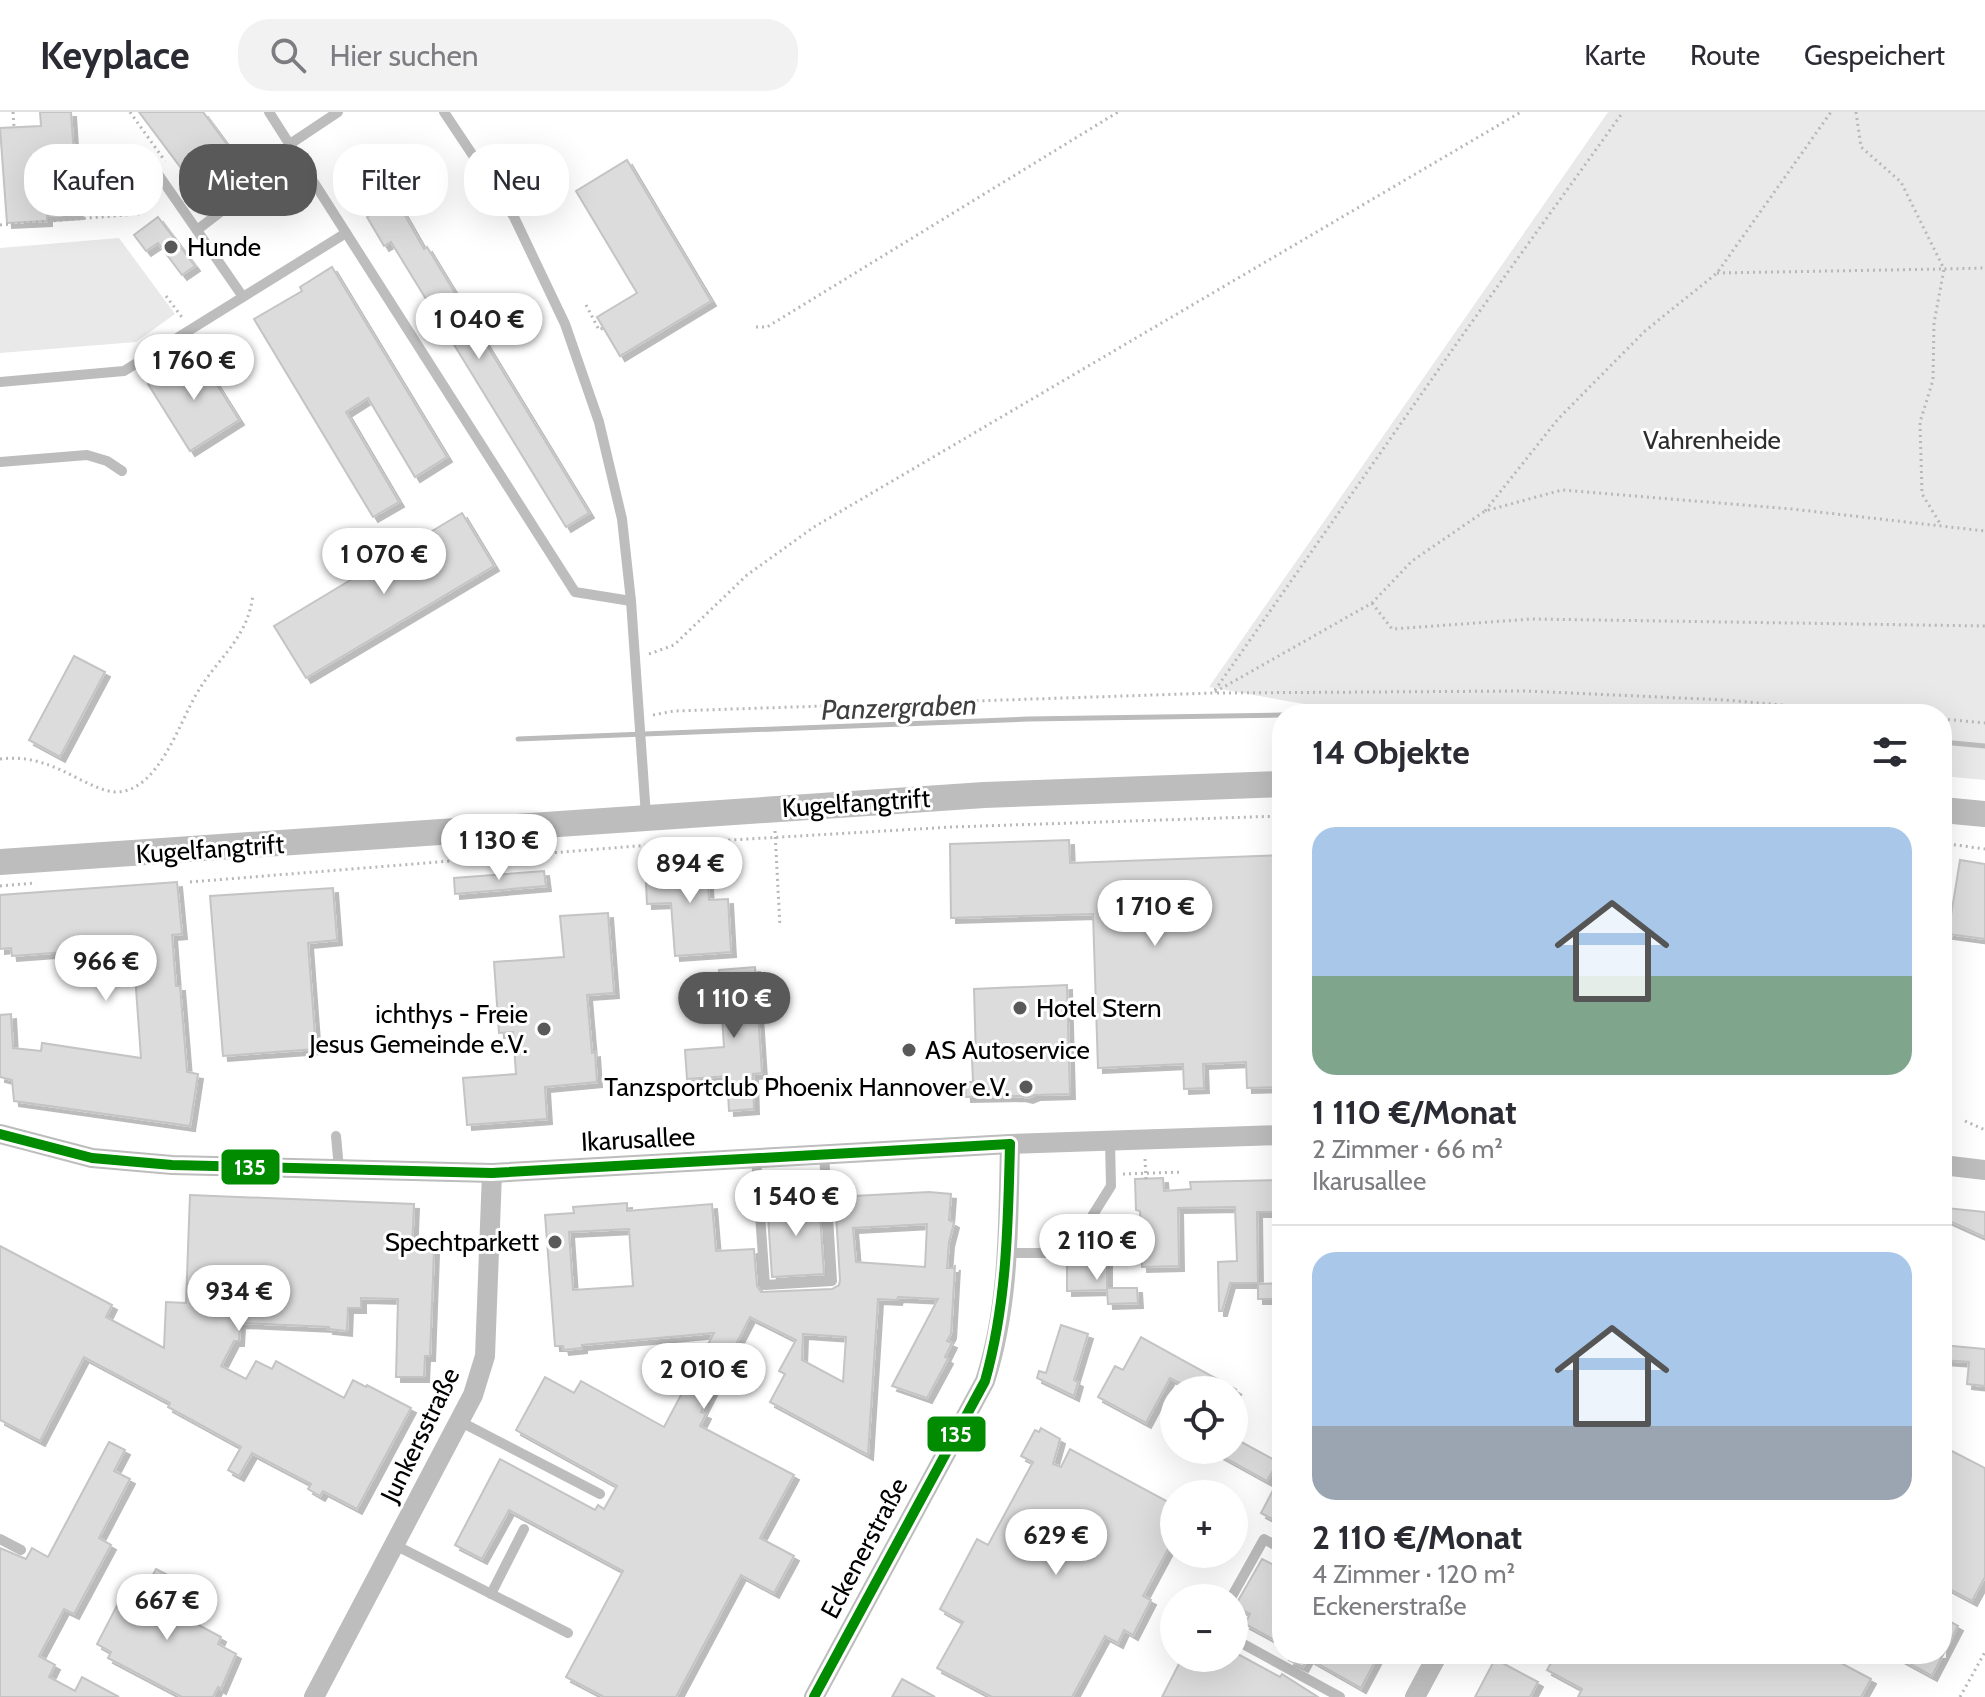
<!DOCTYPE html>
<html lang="de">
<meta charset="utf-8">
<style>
:root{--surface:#fff;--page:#f2f2f3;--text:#2b2b33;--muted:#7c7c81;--line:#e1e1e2;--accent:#595959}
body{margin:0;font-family:Cabin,sans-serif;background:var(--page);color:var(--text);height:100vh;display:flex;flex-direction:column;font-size:30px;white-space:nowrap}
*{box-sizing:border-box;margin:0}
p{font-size:26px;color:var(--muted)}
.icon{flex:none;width:44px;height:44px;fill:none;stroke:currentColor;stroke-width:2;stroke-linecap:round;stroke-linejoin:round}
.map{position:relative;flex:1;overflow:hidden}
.sheet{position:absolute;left:1272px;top:592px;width:680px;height:960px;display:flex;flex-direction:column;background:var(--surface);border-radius:32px;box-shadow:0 8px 32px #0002}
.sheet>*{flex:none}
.hud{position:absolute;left:24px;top:32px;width:760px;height:72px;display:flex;gap:16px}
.tools{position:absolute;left:1160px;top:1264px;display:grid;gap:16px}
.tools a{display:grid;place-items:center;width:88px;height:88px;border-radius:50%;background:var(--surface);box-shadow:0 8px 32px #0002;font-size:40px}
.price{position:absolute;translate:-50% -68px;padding:0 18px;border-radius:28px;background:#fff;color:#222;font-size:26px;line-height:52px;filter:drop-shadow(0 2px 4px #0008)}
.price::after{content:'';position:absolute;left:50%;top:48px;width:24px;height:18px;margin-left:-12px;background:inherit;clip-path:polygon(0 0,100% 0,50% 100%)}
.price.on{background:var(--accent);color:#fff}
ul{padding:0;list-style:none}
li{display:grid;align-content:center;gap:16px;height:424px;padding:0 40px}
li+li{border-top:2px solid var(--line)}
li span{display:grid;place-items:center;height:248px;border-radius:24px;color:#555}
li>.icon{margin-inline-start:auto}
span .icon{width:144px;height:144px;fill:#fffc;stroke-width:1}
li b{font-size:34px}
h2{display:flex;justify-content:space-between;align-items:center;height:96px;padding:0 40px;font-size:34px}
.pill{padding:0 28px;border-radius:32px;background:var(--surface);box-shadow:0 8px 32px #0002;font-size:28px;line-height:72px}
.pill.on{background:var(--accent);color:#fff}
header{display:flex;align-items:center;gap:48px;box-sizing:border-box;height:112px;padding:0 40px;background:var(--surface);border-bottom:2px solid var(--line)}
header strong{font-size:38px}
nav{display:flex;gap:44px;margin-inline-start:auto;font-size:28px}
.search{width:560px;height:72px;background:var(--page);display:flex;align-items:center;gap:20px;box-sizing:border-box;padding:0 28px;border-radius:32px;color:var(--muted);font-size:30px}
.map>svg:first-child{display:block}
.green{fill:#e9e9e9}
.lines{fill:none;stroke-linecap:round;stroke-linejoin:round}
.stream{stroke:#bbb;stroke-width:5}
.building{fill:#dcdcdc;stroke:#c4c4c4;stroke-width:2;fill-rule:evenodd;filter:url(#shadow)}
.path{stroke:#b8b8b8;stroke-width:3;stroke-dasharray:2 4;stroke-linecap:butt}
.service{stroke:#bdbdbd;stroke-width:10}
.minor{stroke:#bdbdbd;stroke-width:20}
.tertiary{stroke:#bdbdbd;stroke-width:26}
.bus-1-casing{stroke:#fff;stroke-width:16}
.bus-1{stroke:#008b00;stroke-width:10}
.poi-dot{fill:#595959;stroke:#fff;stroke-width:3}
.labels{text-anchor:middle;stroke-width:6;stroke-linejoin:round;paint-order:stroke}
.poi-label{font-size:26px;fill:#000;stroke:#fff;text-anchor:start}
.park-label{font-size:26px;fill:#2e2e2e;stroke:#fff}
.street-label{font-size:26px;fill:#000;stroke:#fff}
.water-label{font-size:28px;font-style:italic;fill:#3f3f3f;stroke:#fff}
.line-badge{stroke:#fff;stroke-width:3}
.badge-label{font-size:22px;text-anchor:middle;font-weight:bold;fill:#fff}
</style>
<header>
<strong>Keyplace</strong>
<div class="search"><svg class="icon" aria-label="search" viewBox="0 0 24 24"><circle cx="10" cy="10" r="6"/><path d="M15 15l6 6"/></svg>Hier suchen</div>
<nav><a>Karte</a><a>Route</a><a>Gespeichert</a></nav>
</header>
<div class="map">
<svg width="1985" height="1585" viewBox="0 0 1985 1585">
<defs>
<filter id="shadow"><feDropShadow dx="5" dy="5" stdDeviation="0" flood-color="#0004"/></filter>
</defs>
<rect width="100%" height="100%" fill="#fff"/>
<!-- green -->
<g class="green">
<polygon points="1608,0 1985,0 1985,668 1942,664 1942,602 1360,602 1209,575"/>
<polygon points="119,126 175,202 136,230 0,241 0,136"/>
</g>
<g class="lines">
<!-- stream -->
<g class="stream">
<polyline points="1366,602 1463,602"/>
<polyline points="518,627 1028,607 1282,603"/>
<polyline points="1942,630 1985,634"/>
</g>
</g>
<!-- building -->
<g class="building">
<polygon points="40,0 71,0 78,102 47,104 47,109 7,111 0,16 41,14"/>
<polygon points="139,0 203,0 252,66 234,80 225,67 202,84"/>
<polygon points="627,48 711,189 620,244 597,205 637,181 576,79"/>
<polygon points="396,88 424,137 427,135 589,401 566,415 391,130 384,134 367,105"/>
<polygon points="158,105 195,154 182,163 158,131 146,139 134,123"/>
<polygon points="332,155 447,345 415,365 368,286 346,300 399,390 373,405 254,207 302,179 300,175"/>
<polygon points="197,241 239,308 190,339 148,272"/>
<polygon points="462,401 494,454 306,566 274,514"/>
<polygon points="74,544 105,560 60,645 29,628"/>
<polygon points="1069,728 1070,751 1282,743 1282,949 1276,949 1277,975 1247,976 1246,950 1203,952 1204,976 1184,977 1183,952 1098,956 1093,802 951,806 950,732"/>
<polygon points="706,742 709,788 728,787 731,840 675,844 671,791 647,792 645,751 669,750 669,744"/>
<polygon points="1960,748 1985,752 1985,827 1948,822"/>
<polygon points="544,759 546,774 455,782 454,766"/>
<polygon points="177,770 182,822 172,823 176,874 180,874 187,960 198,962 190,1014 14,989 12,968 0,965 0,903 11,902 13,936 41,939 42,931 141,946 133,835 12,844 11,836 0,837 0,783"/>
<polygon points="333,776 337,828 308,831 316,937 223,944 210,784"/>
<polygon points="608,801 614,881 587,883 592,941 595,940 597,970 545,975 547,1007 467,1013 463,966 516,962 513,920 499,921 494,850 564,845 560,804"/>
<polygon points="755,855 762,961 753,962 754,997 729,999 727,964 687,967 685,938 724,935 719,858"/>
<polygon points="1067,873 1070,982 1035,983 1028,986 1020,984 966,985 965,970 973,970 972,946 976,946 974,877"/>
<polygon points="1163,1066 1164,1079 1191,1077 1190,1070 1282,1068 1282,1100 1257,1100 1258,1171 1230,1171 1222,1199 1219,1199 1218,1150 1237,1149 1235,1095 1178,1096 1179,1154 1142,1155 1140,1099 1136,1098 1135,1067"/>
<path d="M929 1080 951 1082 949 1108 954 1111 949 1130 947 1156H954L955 1153 951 1222 947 1229 952 1231 945 1245 948 1247 927 1286 892 1274 938 1187 898 1185 897 1188 878 1187 868 1343 770 1290 785 1262 779 1259 796 1228 750 1205 701 1300 706 1302 700 1314 794 1363 760 1426 794 1444 774 1481 741 1463 676 1585H604L566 1565 623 1459 509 1398 482 1447 455 1433 500 1347 595 1398 598 1393 604 1397 617 1374 516 1318 545 1265 574 1281 581 1269 664 1315 714 1221 582 1233V1236L564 1238 563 1234H555L545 1103 574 1101 573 1095 627 1091V1099L712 1092 716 1139 754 1137 757 1174 761 1180 832 1177 839 1173 840 1168 835 1085ZM927 1112 925 1155 856 1150 853 1116ZM629 1117 633 1174 573 1178 569 1120ZM803 1222 846 1225 843 1270 802 1248Z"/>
<polygon points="190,1083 414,1092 412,1138 434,1138 430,1244 425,1244 424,1265 396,1265 398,1187 361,1186 361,1196 348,1196 347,1219 328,1217 329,1215 240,1211 239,1229 234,1229 221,1254 246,1267 256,1249 272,1257 276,1249 344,1286 353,1268 366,1275 367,1273 411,1296 357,1397 323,1379 320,1384 308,1377 311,1372 252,1341 239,1364 228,1358 241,1335 168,1295 170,1291 84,1245 40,1329 0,1308 0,1134 112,1193 106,1205 164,1236 166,1190 186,1191"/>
<polygon points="819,1086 824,1162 772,1165 767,1089"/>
<polygon points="1946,1096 1985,1100 1985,1125 1945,1107"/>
<polygon points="1107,1150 1107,1176 1137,1176 1138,1191 1108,1192 1107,1178 1067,1179 1067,1151"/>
<polygon points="1282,1171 1282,1187 1258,1187 1258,1172"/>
<polygon points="1061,1213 1088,1222 1074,1268 1078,1270 1074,1284 1037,1266 1039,1259 1046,1261"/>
<polygon points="1141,1225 1188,1251 1237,1278 1193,1278 1170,1266 1146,1311 1098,1285 1115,1254 1123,1258"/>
<polygon points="1942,1233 1985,1237 1985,1274 1967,1272 1969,1250 1942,1248"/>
<polygon points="1041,1316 1060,1327 1053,1352 1061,1355 1070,1337 1174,1393 1174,1426 1143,1484 1151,1488 1133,1523 1124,1518 1118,1531 1105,1524 1072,1585 992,1585 937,1556 963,1510 940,1497 977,1427 988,1433 1033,1350 1021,1344 1035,1318 1039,1320"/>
<polygon points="1234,1326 1278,1350 1267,1369 1211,1338 1234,1338"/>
<polygon points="109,1330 125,1338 114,1359 130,1367 99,1426 111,1433 74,1502 64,1497 39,1544 55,1553 49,1565 75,1579 82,1565 119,1585 0,1585 0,1436 26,1447 32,1436 48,1445"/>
<polygon points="1942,1334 1985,1356 1985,1465 1972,1489 1942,1473"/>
<polygon points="1282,1361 1282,1412 1261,1401"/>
<polygon points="1262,1447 1282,1457 1282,1532 1245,1512 1250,1502 1235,1494"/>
<polygon points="156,1457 192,1476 178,1502 221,1525 218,1532 236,1542 221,1577 218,1575 213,1585 182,1585 108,1546 111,1540 97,1532 121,1486 136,1494"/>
<polygon points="1942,1505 1958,1514 1932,1564 1892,1542 1942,1542"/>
<polygon points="1234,1540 1280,1565 1282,1562 1318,1585 1162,1585 1182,1546 1234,1546"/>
<polygon points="1292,1542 1379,1542 1361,1576 1308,1546 1303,1555 1289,1548"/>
<polygon points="1556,1542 1824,1542 1871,1567 1861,1585 1578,1585 1582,1577 1547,1558"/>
<polygon points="1495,1547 1538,1570 1530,1585 1475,1585"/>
<polygon points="902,1567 935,1585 892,1585"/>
</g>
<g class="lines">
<!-- path -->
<g class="path">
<polyline points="13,0 14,15"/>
<polyline points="130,0 165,49"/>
<polyline points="1856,0 1861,35 1901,70 1944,157 1985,156"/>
<polyline points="0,113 138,102 159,85"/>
<polyline points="1717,161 1944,157 1934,211 1933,268 1920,310 1922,382 1941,413"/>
<polyline points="166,184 184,208"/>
<polyline points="586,193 599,218 603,216"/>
<polyline points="756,215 767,215 1118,0"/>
<polyline points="1485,399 1558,307 1645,219 1717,161 1831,0"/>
<polyline points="1372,491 1392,517 1532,507 1985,514"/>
<polyline points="649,542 674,533 747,463 814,415 1521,0"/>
<polyline points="1215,580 1372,491 1412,449 1485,399 1562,378 1792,397 1985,419"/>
<polyline points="1217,581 1526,579 1725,588 1884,602"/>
<polyline points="653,603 674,599 1213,581 1464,221 1623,0"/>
<polyline points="1942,607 1985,611"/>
<path d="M0 647C31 643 54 654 81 668 92 673 103 679 115 680 158 681 179 611 197 581 218 545 248 527 253 482"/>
<polyline points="775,719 780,815"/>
<polyline points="1942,731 1985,737"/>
<polyline points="190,770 662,732 952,715 1282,704"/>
<polyline points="0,774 36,771"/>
<polyline points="1965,1009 1985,1018"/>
<polyline points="1145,1047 1146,1067"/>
<polyline points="1123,1062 1183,1060"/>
<polyline points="1960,1585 1985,1540"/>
</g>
<!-- service -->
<g class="service">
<polyline points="269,0 575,480 631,489"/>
<polyline points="444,0 514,105 565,212 599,310 622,407 631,489 646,704"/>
<polyline points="290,32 338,0"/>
<polyline points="158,62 243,185"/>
<polyline points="197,118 257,72"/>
<polyline points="0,270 124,259 346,121"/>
<polyline points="0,350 87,343 107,349 122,359"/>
<polyline points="336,1024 339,1057"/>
<polyline points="756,1046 765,1173 832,1169 824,1042"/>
<polyline points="1007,1141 1069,1141 1111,1074 1110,1029"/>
<polyline points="461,1310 600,1382"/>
<polyline points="0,1427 21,1438"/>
<polyline points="395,1433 568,1521"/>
<polyline points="491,1482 524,1417"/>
<polyline points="1231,1486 1264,1427 1282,1437"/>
<polyline points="1234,1527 1340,1585"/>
</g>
<!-- minor -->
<g class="minor">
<polyline points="0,1022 92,1046 172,1053 492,1061 1010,1032 1282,1023"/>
<polyline points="1942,1053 1985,1058"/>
<polyline points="314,1585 473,1283 485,1244 492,1061"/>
<path d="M814 1585 985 1269C1010 1191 1008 1112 1010 1032"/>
<polyline points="1415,1585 1438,1542"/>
</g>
<!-- tertiary -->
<g class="tertiary">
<polyline points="1942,698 1985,702"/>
<polyline points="0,750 984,683 1282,672"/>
</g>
<!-- bus-1 casing -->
<g class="bus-1-casing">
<g id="bus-1">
<polyline points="0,1022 92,1046 172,1053 492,1061 1010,1032"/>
<path d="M814 1585 985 1269C1007 1191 1008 1113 1010 1032"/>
</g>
</g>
<!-- bus-1 -->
<use href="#bus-1" class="bus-1"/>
</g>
<!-- markers -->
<g class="poi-dot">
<circle cx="171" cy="135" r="8"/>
<circle cx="1020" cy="896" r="8"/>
<circle cx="544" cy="917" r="8"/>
<circle cx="909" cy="938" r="8"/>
<circle cx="1026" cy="975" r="8"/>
<circle cx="555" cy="1130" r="8"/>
</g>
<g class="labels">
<!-- poi labels -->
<g class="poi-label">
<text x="187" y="144">Hunde</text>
<text x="1036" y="905">Hotel Stern</text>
<text x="528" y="911" text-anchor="end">ichthys - Freie<tspan x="528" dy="30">Jesus Gemeinde e.V.</tspan></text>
<text x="925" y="947">AS Autoservice</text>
<text x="1010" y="984" text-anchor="end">Tanzsportclub Phoenix Hannover e.V.</text>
<text x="539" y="1139" text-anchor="end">Spechtparkett</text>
</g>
<!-- park labels -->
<g class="park-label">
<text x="1712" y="337">Vahrenheide</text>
</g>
<!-- street labels -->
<g class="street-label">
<text transform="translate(856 691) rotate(-4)" y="9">Kugelfangtrift</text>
<text transform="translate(210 737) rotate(-4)" y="9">Kugelfangtrift</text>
<text transform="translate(638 1027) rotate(-3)" y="9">Ikarusallee</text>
<text transform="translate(420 1323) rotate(-64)" y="9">Junkersstraße</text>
<text transform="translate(864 1436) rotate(-62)" y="9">Eckenerstraße</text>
</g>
<!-- water labels -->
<g class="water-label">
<text transform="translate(899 595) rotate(-2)" y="10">Panzergraben</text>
</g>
</g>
<g class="line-badge">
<rect x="220" y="1036" width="61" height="38" rx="8" fill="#008b00"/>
<rect x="926" y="1303" width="61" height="38" rx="8" fill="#008b00"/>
</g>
<g class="badge-label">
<text x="250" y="1063">135</text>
<text x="956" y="1330">135</text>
</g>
</svg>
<div class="tools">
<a><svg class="icon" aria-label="locate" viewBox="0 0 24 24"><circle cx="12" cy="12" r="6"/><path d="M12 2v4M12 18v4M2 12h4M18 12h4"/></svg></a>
<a>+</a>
<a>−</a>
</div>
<b class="price" style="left:479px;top:249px">1 040 €</b>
<b class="price" style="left:194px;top:290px">1 760 €</b>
<b class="price" style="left:384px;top:484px">1 070 €</b>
<b class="price" style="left:499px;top:770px">1 130 €</b>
<b class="price" style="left:690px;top:793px">894 €</b>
<b class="price" style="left:1155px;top:836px">1 710 €</b>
<b class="price" style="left:106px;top:891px">966 €</b>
<b class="price on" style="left:734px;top:928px">1 110 €</b>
<b class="price" style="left:796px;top:1126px">1 540 €</b>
<b class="price" style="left:1097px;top:1170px">2 110 €</b>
<b class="price" style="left:239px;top:1221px">934 €</b>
<b class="price" style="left:704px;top:1299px">2 010 €</b>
<b class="price" style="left:1056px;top:1465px">629 €</b>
<b class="price" style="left:167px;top:1530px">667 €</b>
<div class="hud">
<a class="pill">Kaufen</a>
<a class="pill on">Mieten</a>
<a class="pill">Filter</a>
<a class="pill">Neu</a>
</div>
<section class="sheet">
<h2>14 Objekte<svg class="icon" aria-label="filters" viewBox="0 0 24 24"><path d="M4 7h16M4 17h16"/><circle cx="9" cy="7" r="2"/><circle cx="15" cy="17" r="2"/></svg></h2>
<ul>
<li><span style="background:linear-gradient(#a9c7e8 60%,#7fa58c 0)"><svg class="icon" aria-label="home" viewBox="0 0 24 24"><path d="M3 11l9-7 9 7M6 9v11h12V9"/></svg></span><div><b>1 110 €/Monat</b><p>2 Zimmer · 66 m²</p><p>Ikarusallee</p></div></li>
<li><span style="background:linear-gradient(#a9c7e8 70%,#9aa5b1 0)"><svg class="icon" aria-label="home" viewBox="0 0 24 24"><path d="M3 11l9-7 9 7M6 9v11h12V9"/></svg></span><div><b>2 110 €/Monat</b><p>4 Zimmer · 120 m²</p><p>Eckenerstraße</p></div></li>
</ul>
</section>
</div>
